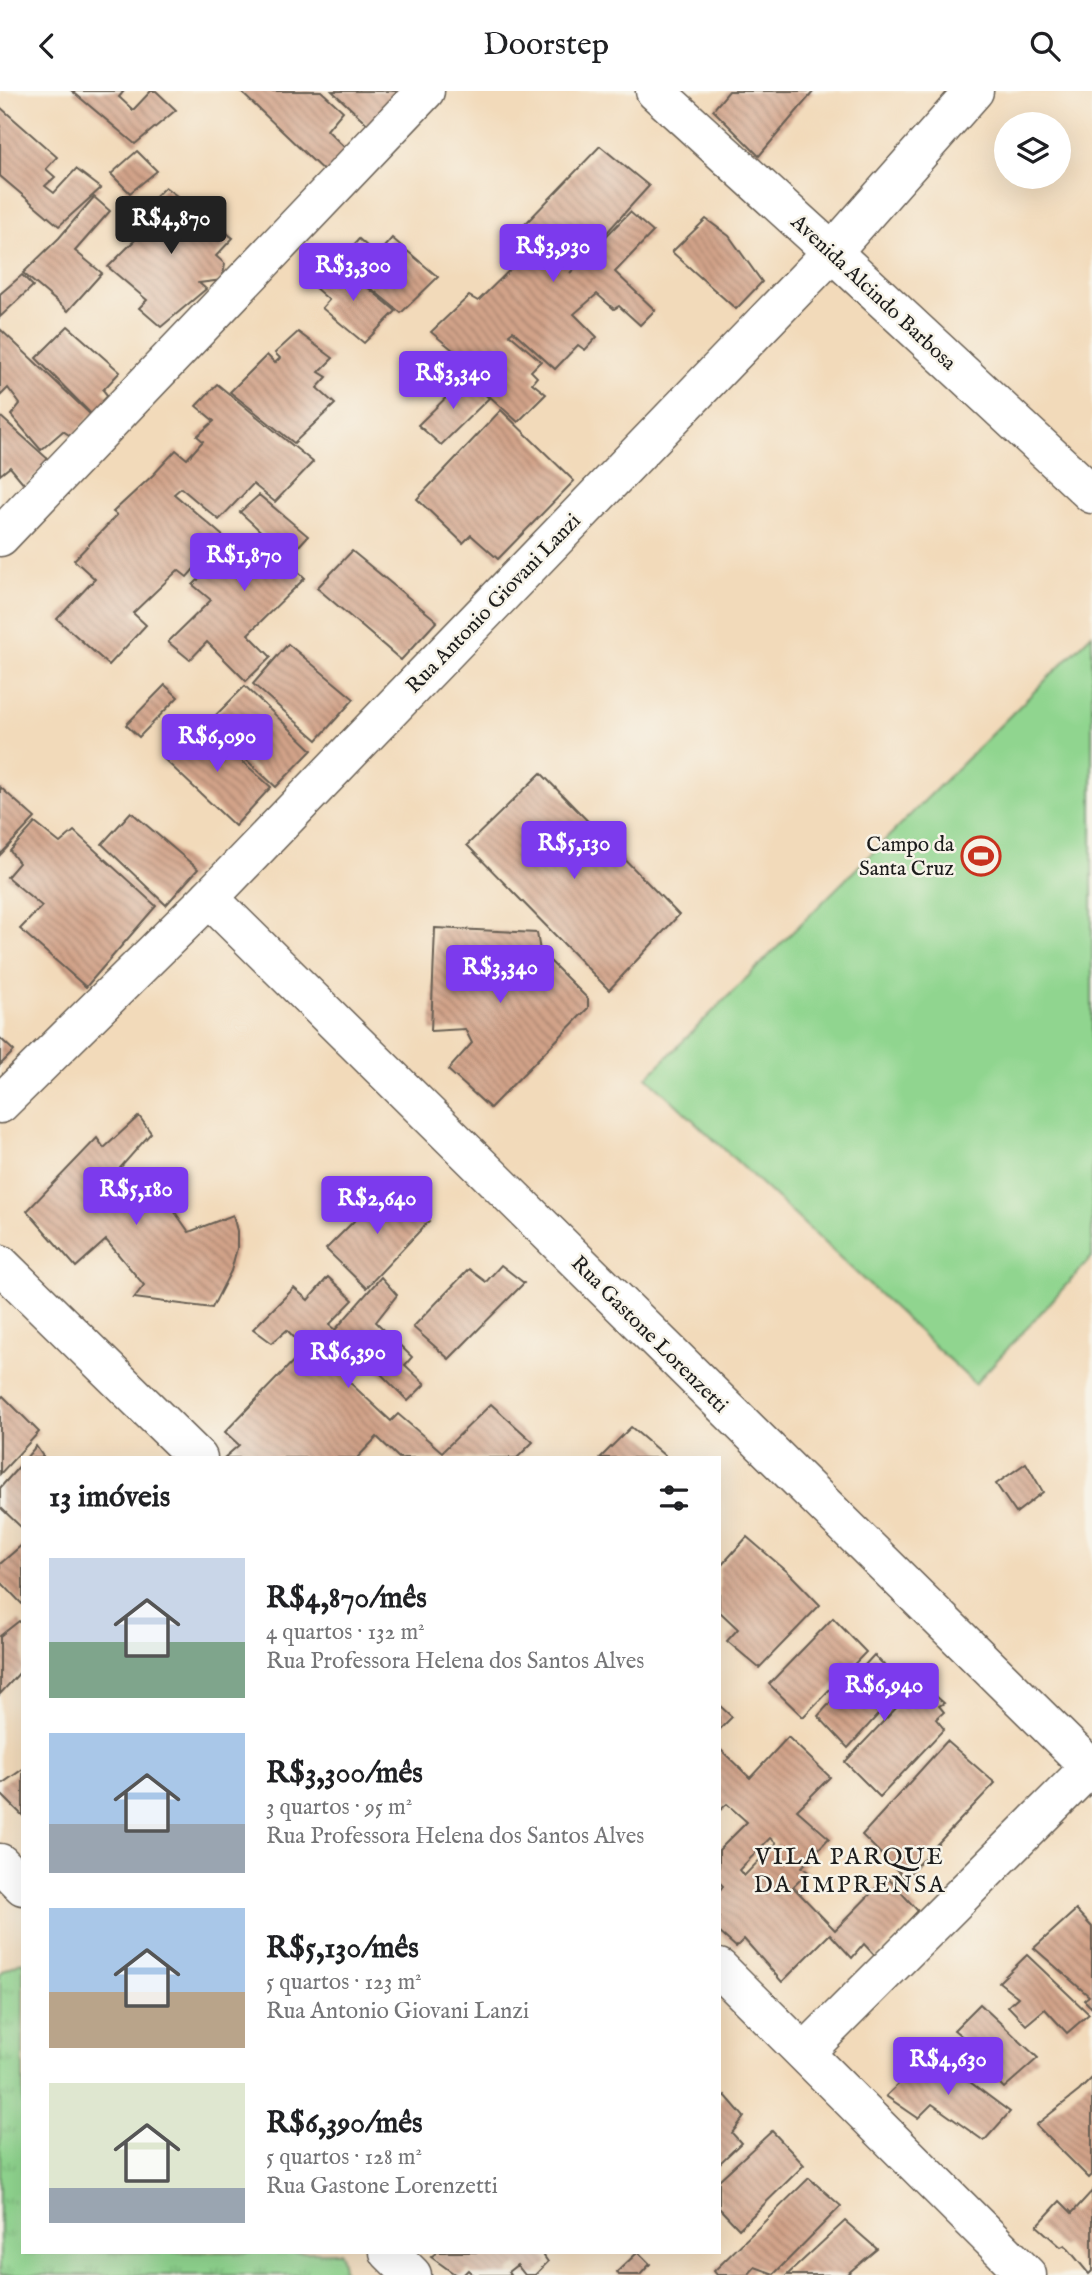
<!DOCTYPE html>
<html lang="pt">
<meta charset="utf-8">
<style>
:root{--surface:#fff;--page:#f6f6f6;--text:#202124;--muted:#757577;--accent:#7c3aed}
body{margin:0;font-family:"IM FELL English",serif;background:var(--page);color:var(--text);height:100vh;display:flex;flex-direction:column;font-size:26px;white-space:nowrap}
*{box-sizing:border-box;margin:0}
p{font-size:23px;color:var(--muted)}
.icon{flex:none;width:38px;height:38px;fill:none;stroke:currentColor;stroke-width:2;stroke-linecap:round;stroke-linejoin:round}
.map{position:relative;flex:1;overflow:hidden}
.sheet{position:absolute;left:21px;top:1365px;width:700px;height:798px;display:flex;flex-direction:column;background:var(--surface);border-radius:0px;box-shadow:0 7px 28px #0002}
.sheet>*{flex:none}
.controls{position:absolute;left:994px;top:21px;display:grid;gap:14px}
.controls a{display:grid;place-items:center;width:77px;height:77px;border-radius:50%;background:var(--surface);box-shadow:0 7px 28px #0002;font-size:35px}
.price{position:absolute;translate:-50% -60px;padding:0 16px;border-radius:7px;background:var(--accent);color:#fff;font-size:23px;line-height:46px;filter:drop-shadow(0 2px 4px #0008)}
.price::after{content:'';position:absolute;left:50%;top:42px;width:21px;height:16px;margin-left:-10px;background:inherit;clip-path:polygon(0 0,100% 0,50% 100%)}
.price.selected{background:#222;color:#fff}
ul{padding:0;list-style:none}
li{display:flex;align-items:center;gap:21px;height:175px;padding:0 28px}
li span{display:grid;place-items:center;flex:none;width:196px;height:140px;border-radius:0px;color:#555}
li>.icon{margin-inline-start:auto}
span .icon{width:84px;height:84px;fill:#fffc;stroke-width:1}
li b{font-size:30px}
h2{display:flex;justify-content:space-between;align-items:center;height:84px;padding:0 28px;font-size:30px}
header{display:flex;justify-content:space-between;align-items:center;height:91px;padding:0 28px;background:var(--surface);font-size:32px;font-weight:600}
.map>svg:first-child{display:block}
.grass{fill:url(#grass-tufts);stroke:#567856;stroke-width:2}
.pitch{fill:#90d58f;stroke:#567856;stroke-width:2}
.building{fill:url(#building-back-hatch);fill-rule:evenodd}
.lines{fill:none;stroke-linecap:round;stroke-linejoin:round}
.minor-casing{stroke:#675e53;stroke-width:41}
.minor{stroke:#fff;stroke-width:38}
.labels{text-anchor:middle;stroke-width:5;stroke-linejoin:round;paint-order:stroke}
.street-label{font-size:21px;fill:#1c1c1c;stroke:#f7f3e8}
.poi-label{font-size:21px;fill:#1c1c1c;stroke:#f7f3e8;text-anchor:end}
.quarter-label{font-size:24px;letter-spacing:2px;fill:#1c1c1c;stroke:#f7f3e8}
</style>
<header><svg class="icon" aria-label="back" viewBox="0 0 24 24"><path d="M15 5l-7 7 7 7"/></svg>Doorstep<svg class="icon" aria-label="search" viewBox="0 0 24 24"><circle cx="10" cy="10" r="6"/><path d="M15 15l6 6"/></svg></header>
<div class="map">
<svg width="1092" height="2184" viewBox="0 0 1092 2184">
<defs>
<pattern id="grass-tufts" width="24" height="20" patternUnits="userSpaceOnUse" patternTransform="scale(1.75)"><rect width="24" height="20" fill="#90d58f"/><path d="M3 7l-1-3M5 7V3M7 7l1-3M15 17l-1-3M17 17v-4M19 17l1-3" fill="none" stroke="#7cb67b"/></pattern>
<pattern id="building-back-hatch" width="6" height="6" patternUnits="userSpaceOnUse" patternTransform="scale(1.75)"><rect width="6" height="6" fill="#d2a389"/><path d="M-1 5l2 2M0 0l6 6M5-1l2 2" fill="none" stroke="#aa846f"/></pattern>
</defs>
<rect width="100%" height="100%" fill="#f7f3e8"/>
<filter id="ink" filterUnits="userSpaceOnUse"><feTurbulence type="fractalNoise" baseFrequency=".0143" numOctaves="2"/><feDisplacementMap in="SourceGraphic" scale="14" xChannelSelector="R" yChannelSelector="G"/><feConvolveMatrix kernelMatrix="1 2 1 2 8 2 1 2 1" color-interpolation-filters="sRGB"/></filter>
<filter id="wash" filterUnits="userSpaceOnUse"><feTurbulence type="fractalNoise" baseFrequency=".00686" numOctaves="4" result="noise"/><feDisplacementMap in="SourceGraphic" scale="28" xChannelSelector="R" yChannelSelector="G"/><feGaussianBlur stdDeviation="1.57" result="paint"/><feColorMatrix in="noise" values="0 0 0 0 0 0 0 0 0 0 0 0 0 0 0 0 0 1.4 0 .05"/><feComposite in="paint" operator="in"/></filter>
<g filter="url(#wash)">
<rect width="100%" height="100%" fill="#f2daba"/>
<!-- grass -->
<polygon class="grass" points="23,1870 23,2161 340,2161 344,2182 342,2184 0,2184 0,1884 4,1879"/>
<!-- pitch -->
<polygon class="pitch" points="1092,543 1092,1166 975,1293 647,986"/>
<g id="blocks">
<!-- building -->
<g class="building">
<polygon points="72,0 124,0 119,6 133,19 151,0 156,0 176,19 135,53"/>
<polygon points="240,0 321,0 343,20 327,39 350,62 330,86"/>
<polygon points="332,0 395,0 404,8 375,40"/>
<polygon points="729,0 814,0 759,65 713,19"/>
<polygon points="0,16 57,66 46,78 55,86 45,95 54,102 76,78 101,97 59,135 0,85"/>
<polygon points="600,55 649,95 570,182 630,121 653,141 615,181 655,219 640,234 619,215 614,218 597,203 574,223 597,246 585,259 578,254 555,278 513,240 509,243 541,270 531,280 537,286 532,292 546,303 518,331 467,285 475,277 431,241 469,205 478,210 523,166 506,153"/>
<polygon points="137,60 157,80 130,102 111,83"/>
<polygon points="165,96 233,147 216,165 225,173 222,189 199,192 206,198 161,236 139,217 147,209 108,176 142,142 129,131"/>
<polygon points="94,106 110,120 75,160 102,182 68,220 23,182 59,147"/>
<polygon points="706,128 729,145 762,191 736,218 672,161"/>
<polygon points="392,147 438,186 401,222 339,171 359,148 377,164"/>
<polygon points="337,171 396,220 364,252 322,217 329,209 313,195"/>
<polygon points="22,184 33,195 0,226 0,203"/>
<polygon points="68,235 120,281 103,299 116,315 99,331 36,267"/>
<polygon points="0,238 91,324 72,346 63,340 41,359 11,324 20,313 8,297 0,305"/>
<polygon points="298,241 333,267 319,281 327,286 317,297 335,313 294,352 230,301 267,264 275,272 280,267 275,262"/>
<polygon points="466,287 489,307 441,354 418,334"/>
<polygon points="217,293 313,371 275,411 253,393 219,429 181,397 174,403 223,445 187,486 178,479 133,522 146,534 109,574 57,528 95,488 74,469 117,424 113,421 153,384 176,359 187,368 203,350 197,345 214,330 196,315"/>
<polygon points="501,319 574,390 498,468 471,444 463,452 417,408"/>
<polygon points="0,325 50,370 25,394 10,376 0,384"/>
<polygon points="259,404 308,445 286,469 305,487 248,543 271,566 246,590 207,551 190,569 168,551 211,509 193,494 231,456 248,468 267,446 240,421"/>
<polygon points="352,460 437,530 401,569 317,497"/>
<polygon points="288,553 354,608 317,649 253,593"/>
<polygon points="165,594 178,606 139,646 126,634"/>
<polygon points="245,595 312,659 276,696 207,633"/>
<polygon points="198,631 271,696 235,735 164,668"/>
<polygon points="541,682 679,824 609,899 467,754"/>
<polygon points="0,696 35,727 0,764"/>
<polygon points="131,721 198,778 166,814 102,753"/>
<polygon points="35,732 60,752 74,740 156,815 86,896 20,838 42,815 7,786 19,772 10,760"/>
<polygon points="435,837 537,842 540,860 588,908 588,917 490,1017 448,979 472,952 465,938 431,940"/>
<polygon points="0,947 14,960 0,974"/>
<polygon points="139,1025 151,1042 112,1086 137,1117 158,1097 189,1141 233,1124 237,1140 237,1157 231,1180 212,1217 134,1207 144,1194 106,1149 76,1176 27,1120 97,1047 104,1057"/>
<polygon points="389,1095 429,1130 366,1197 326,1158"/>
<polygon points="501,1174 524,1192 449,1268 413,1236 469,1178 486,1191"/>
<polygon points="328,1186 353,1209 329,1234 335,1239 381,1186 397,1204 376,1231 412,1266 405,1274 425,1293 408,1310 366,1268 347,1289 391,1330 398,1323 442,1361 491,1313 533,1351 517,1367 399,1367 377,1346 357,1367 224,1367 239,1354 225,1341 305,1258 287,1239 272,1252 253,1238 294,1197 308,1209"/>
<polygon points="3,1305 39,1341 0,1383 0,1308"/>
<polygon points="631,1336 665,1365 664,1367 600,1367"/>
<polygon points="36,1355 44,1367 26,1367"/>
<polygon points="23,1371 23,1438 0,1416 0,1397"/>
<polygon points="1026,1372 1043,1401 1016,1422 996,1393"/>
<polygon points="747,1446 790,1483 820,1514 759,1577 727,1550 738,1538 719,1520 719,1477"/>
<polygon points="23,1453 23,1514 0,1490 0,1473"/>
<polygon points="833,1527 866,1561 803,1626 769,1593"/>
<polygon points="19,1530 23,1534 23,1578 0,1603 0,1545"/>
<polygon points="874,1564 891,1581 894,1577 914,1597 920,1591 944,1612 939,1615 944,1621 936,1628 944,1638 880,1706 845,1671 900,1613 893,1607 848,1657 818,1625"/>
<polygon points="719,1614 732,1626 719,1639"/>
<path d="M788 1646 830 1686 797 1719 829 1747 802 1776 808 1781 793 1796 835 1839 887 1786 918 1820 876 1866 864 1853 852 1867 830 1843 782 1891 744 1848 736 1856 719 1841V1800L723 1795 719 1791V1759L747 1731 727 1713 719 1720V1657L750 1687ZM770 1747 776 1752 744 1785 739 1779Z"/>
<polygon points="947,1650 995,1692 905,1787 862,1744"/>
<polygon points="23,1678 23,1725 0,1702 0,1694"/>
<polygon points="1076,1819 1092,1836 1092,1917 1084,1909 1089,1905 1034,1857"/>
<polygon points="1027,1864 1089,1923 1067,1942 1045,1918 1026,1934 1008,1915 1018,1906 999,1891"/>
<polygon points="980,1913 1038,1967 1004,1997 967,1960 973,1954 954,1939"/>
<polygon points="931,1962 1010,2021 984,2050 932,2013 918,2027 886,2005"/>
<polygon points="1092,1987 1092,2084 1089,2087 1036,2034 1079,2000"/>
<polygon points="725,2004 744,2026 732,2042 741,2052 719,2073 719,2010"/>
<polygon points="772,2040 804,2074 739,2138 719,2117 719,2089"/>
<polygon points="809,2087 841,2115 774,2183 755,2176 748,2184 717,2184 714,2180"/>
<polygon points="1092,2100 1092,2180 1089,2183 1065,2154 1061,2156 1037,2135 1060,2110 1072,2122"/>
<polygon points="845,2130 877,2158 846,2184 787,2184"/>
<polygon points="437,2161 541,2161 548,2171 535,2184 525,2184 517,2174 508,2181 510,2184 473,2184 468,2179 463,2184 456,2184 431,2166"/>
<polygon points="638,2161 650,2173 640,2184 619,2184 617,2181"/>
</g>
</g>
</g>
<g filter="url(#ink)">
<use href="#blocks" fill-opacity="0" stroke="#675e53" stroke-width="2"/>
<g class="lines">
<!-- minor casing -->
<g class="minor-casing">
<g id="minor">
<polyline points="655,0 832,161 1092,403"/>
<polyline points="0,446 425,0"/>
<polyline points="209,807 1092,1678"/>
<polyline points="0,1013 209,807 832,161 974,0"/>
<polyline points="0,1173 198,1367"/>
<polyline points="0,1772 23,1795"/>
<polyline points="719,1877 1027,2184"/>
<polyline points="805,1961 1092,1674"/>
<polyline points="389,2161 412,2184"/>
</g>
</g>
<!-- minor -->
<use href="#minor" class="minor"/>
</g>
</g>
<!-- icons -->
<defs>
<g id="stadium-ring" transform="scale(2.0125)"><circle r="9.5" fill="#f7f3e8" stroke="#c8321e" stroke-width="1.5"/><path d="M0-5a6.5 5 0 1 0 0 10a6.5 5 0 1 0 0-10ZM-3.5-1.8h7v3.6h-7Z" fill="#c8321e"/></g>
</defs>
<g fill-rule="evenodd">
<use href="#stadium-ring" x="981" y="765"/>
</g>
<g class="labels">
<!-- street labels -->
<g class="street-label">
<text transform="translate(874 201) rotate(43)" y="7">Avenida Alcindo Barbosa</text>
<text transform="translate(493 512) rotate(-46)" y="7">Rua Antonio Giovani Lanzi</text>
<text transform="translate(650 1243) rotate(45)" y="7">Rua Gastone Lorenzetti</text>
</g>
<!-- poi labels -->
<g class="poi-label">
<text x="954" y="760">Campo da<tspan x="954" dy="24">Santa Cruz</tspan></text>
</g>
<!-- quarter labels -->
<g class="quarter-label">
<text x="850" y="1773">VILA PARQUE<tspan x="850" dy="28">DA IMPRENSA</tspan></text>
</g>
</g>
</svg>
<div class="controls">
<a><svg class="icon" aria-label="layers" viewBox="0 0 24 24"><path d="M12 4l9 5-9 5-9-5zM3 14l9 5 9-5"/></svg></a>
</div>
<b class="price selected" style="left:171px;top:165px">R$4,870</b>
<b class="price" style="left:553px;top:193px">R$3,930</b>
<b class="price" style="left:353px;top:212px">R$3,300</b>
<b class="price" style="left:453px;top:320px">R$3,340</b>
<b class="price" style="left:244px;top:502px">R$1,870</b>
<b class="price" style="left:217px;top:683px">R$6,090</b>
<b class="price" style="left:574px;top:790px">R$5,130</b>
<b class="price" style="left:500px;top:914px">R$3,340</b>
<b class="price" style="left:136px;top:1136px">R$5,180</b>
<b class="price" style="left:377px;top:1145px">R$2,640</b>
<b class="price" style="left:348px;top:1299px">R$6,390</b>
<b class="price" style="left:884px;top:1632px">R$6,940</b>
<b class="price" style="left:948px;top:2006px">R$4,630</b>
<section class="sheet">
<h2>13 imóveis<svg class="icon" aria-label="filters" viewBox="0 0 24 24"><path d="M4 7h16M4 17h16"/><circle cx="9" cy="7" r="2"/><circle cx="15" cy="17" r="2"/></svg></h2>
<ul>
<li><span style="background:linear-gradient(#c9d6e8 60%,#7fa58c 0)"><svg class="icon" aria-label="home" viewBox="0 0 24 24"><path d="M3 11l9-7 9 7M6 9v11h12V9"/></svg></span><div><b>R$4,870/mês</b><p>4 quartos · 132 m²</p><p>Rua Professora Helena dos Santos Alves</p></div></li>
<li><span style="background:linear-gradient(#a9c7e8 65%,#9aa5b1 0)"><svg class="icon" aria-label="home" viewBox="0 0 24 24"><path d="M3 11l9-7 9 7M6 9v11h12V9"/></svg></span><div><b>R$3,300/mês</b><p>3 quartos · 95 m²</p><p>Rua Professora Helena dos Santos Alves</p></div></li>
<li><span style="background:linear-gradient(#a9c7e8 60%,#b9a48a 0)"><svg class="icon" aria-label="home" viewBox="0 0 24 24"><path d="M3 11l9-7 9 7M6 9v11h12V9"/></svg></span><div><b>R$5,130/mês</b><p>5 quartos · 123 m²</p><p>Rua Antonio Giovani Lanzi</p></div></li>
<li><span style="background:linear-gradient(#dfe7d0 75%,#9aa5b1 0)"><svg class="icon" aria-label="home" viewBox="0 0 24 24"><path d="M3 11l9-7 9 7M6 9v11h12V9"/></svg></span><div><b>R$6,390/mês</b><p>5 quartos · 128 m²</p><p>Rua Gastone Lorenzetti</p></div></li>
</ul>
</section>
</div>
